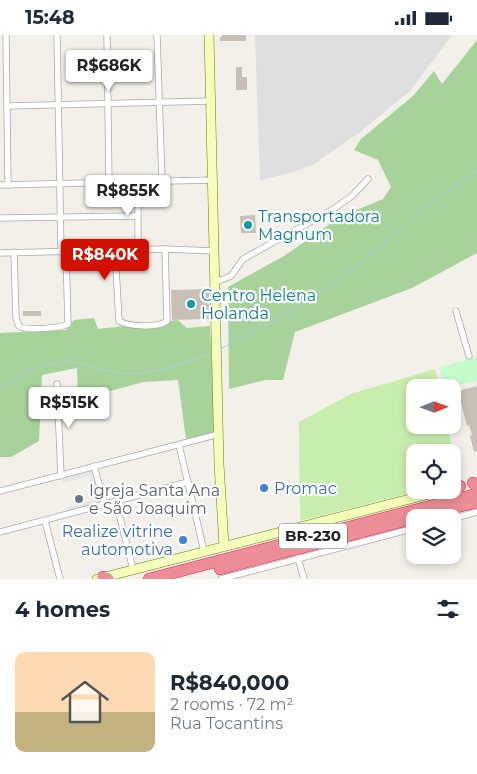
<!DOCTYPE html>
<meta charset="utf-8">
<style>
:root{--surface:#fff;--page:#f6f6f7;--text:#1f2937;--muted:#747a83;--accent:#d31000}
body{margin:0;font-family:Montserrat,sans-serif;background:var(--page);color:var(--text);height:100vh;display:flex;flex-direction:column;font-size:19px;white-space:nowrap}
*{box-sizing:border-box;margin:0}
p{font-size:16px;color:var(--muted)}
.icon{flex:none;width:28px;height:28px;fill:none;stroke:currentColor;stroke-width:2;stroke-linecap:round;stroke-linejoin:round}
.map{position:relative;height:544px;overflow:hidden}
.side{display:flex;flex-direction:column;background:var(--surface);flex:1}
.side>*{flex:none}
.needle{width:32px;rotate:89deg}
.tools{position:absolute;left:406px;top:344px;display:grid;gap:10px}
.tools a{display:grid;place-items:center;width:55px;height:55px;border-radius:10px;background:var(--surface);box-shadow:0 2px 8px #0003;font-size:25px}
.price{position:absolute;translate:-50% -42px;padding:0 11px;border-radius:5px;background:#fff;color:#222;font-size:16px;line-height:32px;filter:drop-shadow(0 1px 2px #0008)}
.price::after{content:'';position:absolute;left:50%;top:30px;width:15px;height:11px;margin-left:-8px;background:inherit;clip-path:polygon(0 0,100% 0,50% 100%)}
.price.on{background:var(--accent);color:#fff}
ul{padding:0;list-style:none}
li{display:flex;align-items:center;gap:15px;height:125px;padding:0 15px}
li span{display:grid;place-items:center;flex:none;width:140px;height:100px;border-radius:10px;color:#555}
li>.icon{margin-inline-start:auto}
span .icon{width:60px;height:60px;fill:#fffc;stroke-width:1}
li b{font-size:21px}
h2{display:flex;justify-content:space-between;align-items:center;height:60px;padding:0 15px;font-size:21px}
.status{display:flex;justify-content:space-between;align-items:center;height:35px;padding:0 25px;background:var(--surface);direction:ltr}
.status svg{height:14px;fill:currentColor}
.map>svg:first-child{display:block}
.residential{fill:#e0dfdf}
.grass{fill:#c8eead}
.forest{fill:#a7d39b}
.park{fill:#c5fcce}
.parking{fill:#e6e6e6}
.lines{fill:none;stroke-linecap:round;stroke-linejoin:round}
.stream{stroke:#a7d0e1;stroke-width:1}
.building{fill:#c8c0b7}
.street-casing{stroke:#a9a9a9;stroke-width:7}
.secondary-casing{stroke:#698100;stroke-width:10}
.highway-casing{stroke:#e52155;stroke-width:12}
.street{stroke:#fff;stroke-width:5.5}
.secondary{stroke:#f5fdbb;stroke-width:9}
.highway{stroke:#ec8d98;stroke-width:11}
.culture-dot{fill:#0f9aa8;stroke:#fff;stroke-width:2}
.shop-dot{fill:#3f7fe0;stroke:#fff;stroke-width:2}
.worship-dot{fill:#6b7280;stroke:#fff;stroke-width:2}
.labels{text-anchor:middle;stroke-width:4.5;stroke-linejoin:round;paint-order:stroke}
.shield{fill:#fff;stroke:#646464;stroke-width:1}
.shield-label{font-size:15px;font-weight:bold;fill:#222}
.culture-label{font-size:16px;fill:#0d838f;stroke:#fff;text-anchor:start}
.shop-label{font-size:16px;fill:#366cbe;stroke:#fff;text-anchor:start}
.worship-label{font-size:16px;fill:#5b616d;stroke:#fff;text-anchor:start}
</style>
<div class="status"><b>15:48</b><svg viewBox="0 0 49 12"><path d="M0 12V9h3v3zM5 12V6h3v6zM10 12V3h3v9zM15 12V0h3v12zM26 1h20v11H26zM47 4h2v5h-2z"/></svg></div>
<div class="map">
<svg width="477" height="544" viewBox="0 0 477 544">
<rect width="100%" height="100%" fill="#f2f0e8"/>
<!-- residential -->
<polygon class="residential" points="255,0 452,0 410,56 360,97 314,129 291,138 260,145"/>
<!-- grass -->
<polygon class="grass" points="435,334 439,352 415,352 415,390 447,390 460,445 453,447 452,418 415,418 415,455 422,455 300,486 299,387 351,359"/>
<!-- forest -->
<g class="forest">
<polygon points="477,5 477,218 412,253 295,297 283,345 265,345 229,354 228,252 284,221 340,182 383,164 391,152 378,125 354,115 361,104 413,61 434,36 442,49"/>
<polygon points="94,283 98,294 178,285 187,293 210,291 215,398 186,404 178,345 143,347 78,365 77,333 42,340 39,406 11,422 0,422 0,298 66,295 74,285"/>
</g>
<!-- park -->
<polygon class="park" points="477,322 477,346 452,352 444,352 439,332"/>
<!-- parking -->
<polygon class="parking" points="94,434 103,467 68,477 67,472 96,464 90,441 63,448 62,443"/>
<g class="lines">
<!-- stream -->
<g class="stream">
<path d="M222 313C266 291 309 267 349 237 392 204 430 165 477 136"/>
<path d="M0 354C13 347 30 334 44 330 52 328 67 325 75 327 90 330 104 336 120 338 153 341 184 329 213 317"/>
</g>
</g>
<!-- building -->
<g class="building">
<polygon points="222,0 246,0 246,6 220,6 220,2 222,2"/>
<polygon points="236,32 242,32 242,42 247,42 247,55 236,55"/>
<polygon points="255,180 256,198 241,198 240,181"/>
<polygon points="209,254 209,284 172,285 171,255"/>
<rect x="23" y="276" width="18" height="5"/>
<polygon points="477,351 477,416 474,417 470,401 472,400 469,390 467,391 458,356"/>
</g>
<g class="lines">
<!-- street casing -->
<g class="street-casing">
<g id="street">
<polyline points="6,0 8,150"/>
<polyline points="57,0 61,217"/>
<polyline points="107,0 109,148"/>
<polyline points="157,0 162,147"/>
<polyline points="8,71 211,66"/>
<polyline points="138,148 138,215"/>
<polyline points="0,150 213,145"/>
<polyline points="0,183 138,181"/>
<path d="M115 216 119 286C129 292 158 293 167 286L165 214"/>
<path d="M14 217 16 283 19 291C26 296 61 293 68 289L66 217"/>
<polyline points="0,218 165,214 215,216"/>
<polyline points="216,247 231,241 243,224 332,175 352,161 368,144"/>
<polyline points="456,276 469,321"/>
<polyline points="57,349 61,441"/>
<polyline points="179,410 204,516"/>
<polyline points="94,431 105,470"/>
<polyline points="0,456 219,399"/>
<polyline points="116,467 133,534"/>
<polyline points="452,484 477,477"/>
<polyline points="45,486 60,544"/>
<polyline points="0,497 188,447"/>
<polyline points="298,523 304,544"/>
<polyline points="221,544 415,493"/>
</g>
</g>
<!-- secondary casing -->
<g class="secondary-casing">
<g id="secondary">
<polyline points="209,0 219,429 224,511"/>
<polyline points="97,544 445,455"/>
</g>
</g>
<!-- highway casing -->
<g class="highway-casing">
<g id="highway">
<polyline points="473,448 477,451"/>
<polyline points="446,466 460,451"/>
<polyline points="417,482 477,467"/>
<polyline points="220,534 415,483"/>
<polyline points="103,542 108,544"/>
<polyline points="149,544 477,459"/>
</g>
</g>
<!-- street -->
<use href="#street" class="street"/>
<!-- secondary -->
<use href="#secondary" class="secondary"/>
<!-- highway -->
<use href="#highway" class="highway"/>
</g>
<!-- markers -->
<g class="culture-dot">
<circle cx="248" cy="190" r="5"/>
<circle cx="191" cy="269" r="5"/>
</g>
<g class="shop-dot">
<circle cx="264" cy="453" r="5"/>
<circle cx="183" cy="505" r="5"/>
</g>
<circle class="worship-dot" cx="79" cy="464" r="5"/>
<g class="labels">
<!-- shield labels -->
<rect class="shield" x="279" y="488.5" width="68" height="25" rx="4"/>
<g class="shield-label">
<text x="313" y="506">BR-230</text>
</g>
<!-- culture labels -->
<g class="culture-label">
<text x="258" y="187">Transportadora<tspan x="258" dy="18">Magnum</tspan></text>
<text x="201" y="266">Centro Helena<tspan x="201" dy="18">Holanda</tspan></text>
</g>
<!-- shop labels -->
<g class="shop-label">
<text x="274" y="459">Promac</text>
<text x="173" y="502" text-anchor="end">Realize vitrine<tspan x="173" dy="18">automotiva</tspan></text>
</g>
<!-- worship labels -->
<g class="worship-label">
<text x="89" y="461">Igreja Santa Ana<tspan x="89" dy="18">e São Joaquim</tspan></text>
</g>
</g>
</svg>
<div class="tools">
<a><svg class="needle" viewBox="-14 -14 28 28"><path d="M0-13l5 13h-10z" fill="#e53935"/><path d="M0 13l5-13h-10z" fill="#747a83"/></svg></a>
<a><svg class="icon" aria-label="locate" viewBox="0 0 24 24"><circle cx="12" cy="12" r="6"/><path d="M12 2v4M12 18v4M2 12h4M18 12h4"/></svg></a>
<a><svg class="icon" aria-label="layers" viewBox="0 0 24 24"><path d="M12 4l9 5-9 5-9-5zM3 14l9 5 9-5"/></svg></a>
</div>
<b class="price" style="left:109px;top:57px">R$686K</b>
<b class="price" style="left:128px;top:182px">R$855K</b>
<b class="price on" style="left:105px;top:246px">R$840K</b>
<b class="price" style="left:69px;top:394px">R$515K</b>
</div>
<section class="side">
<h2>4 homes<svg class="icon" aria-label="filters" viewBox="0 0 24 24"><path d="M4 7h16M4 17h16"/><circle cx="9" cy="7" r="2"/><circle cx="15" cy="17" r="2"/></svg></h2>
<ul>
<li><span style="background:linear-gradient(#ffd9b3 60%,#c2b280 0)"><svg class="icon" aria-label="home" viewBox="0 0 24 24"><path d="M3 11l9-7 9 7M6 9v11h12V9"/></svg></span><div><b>R$840,000</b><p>2 rooms · 72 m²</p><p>Rua Tocantins</p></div></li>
</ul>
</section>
